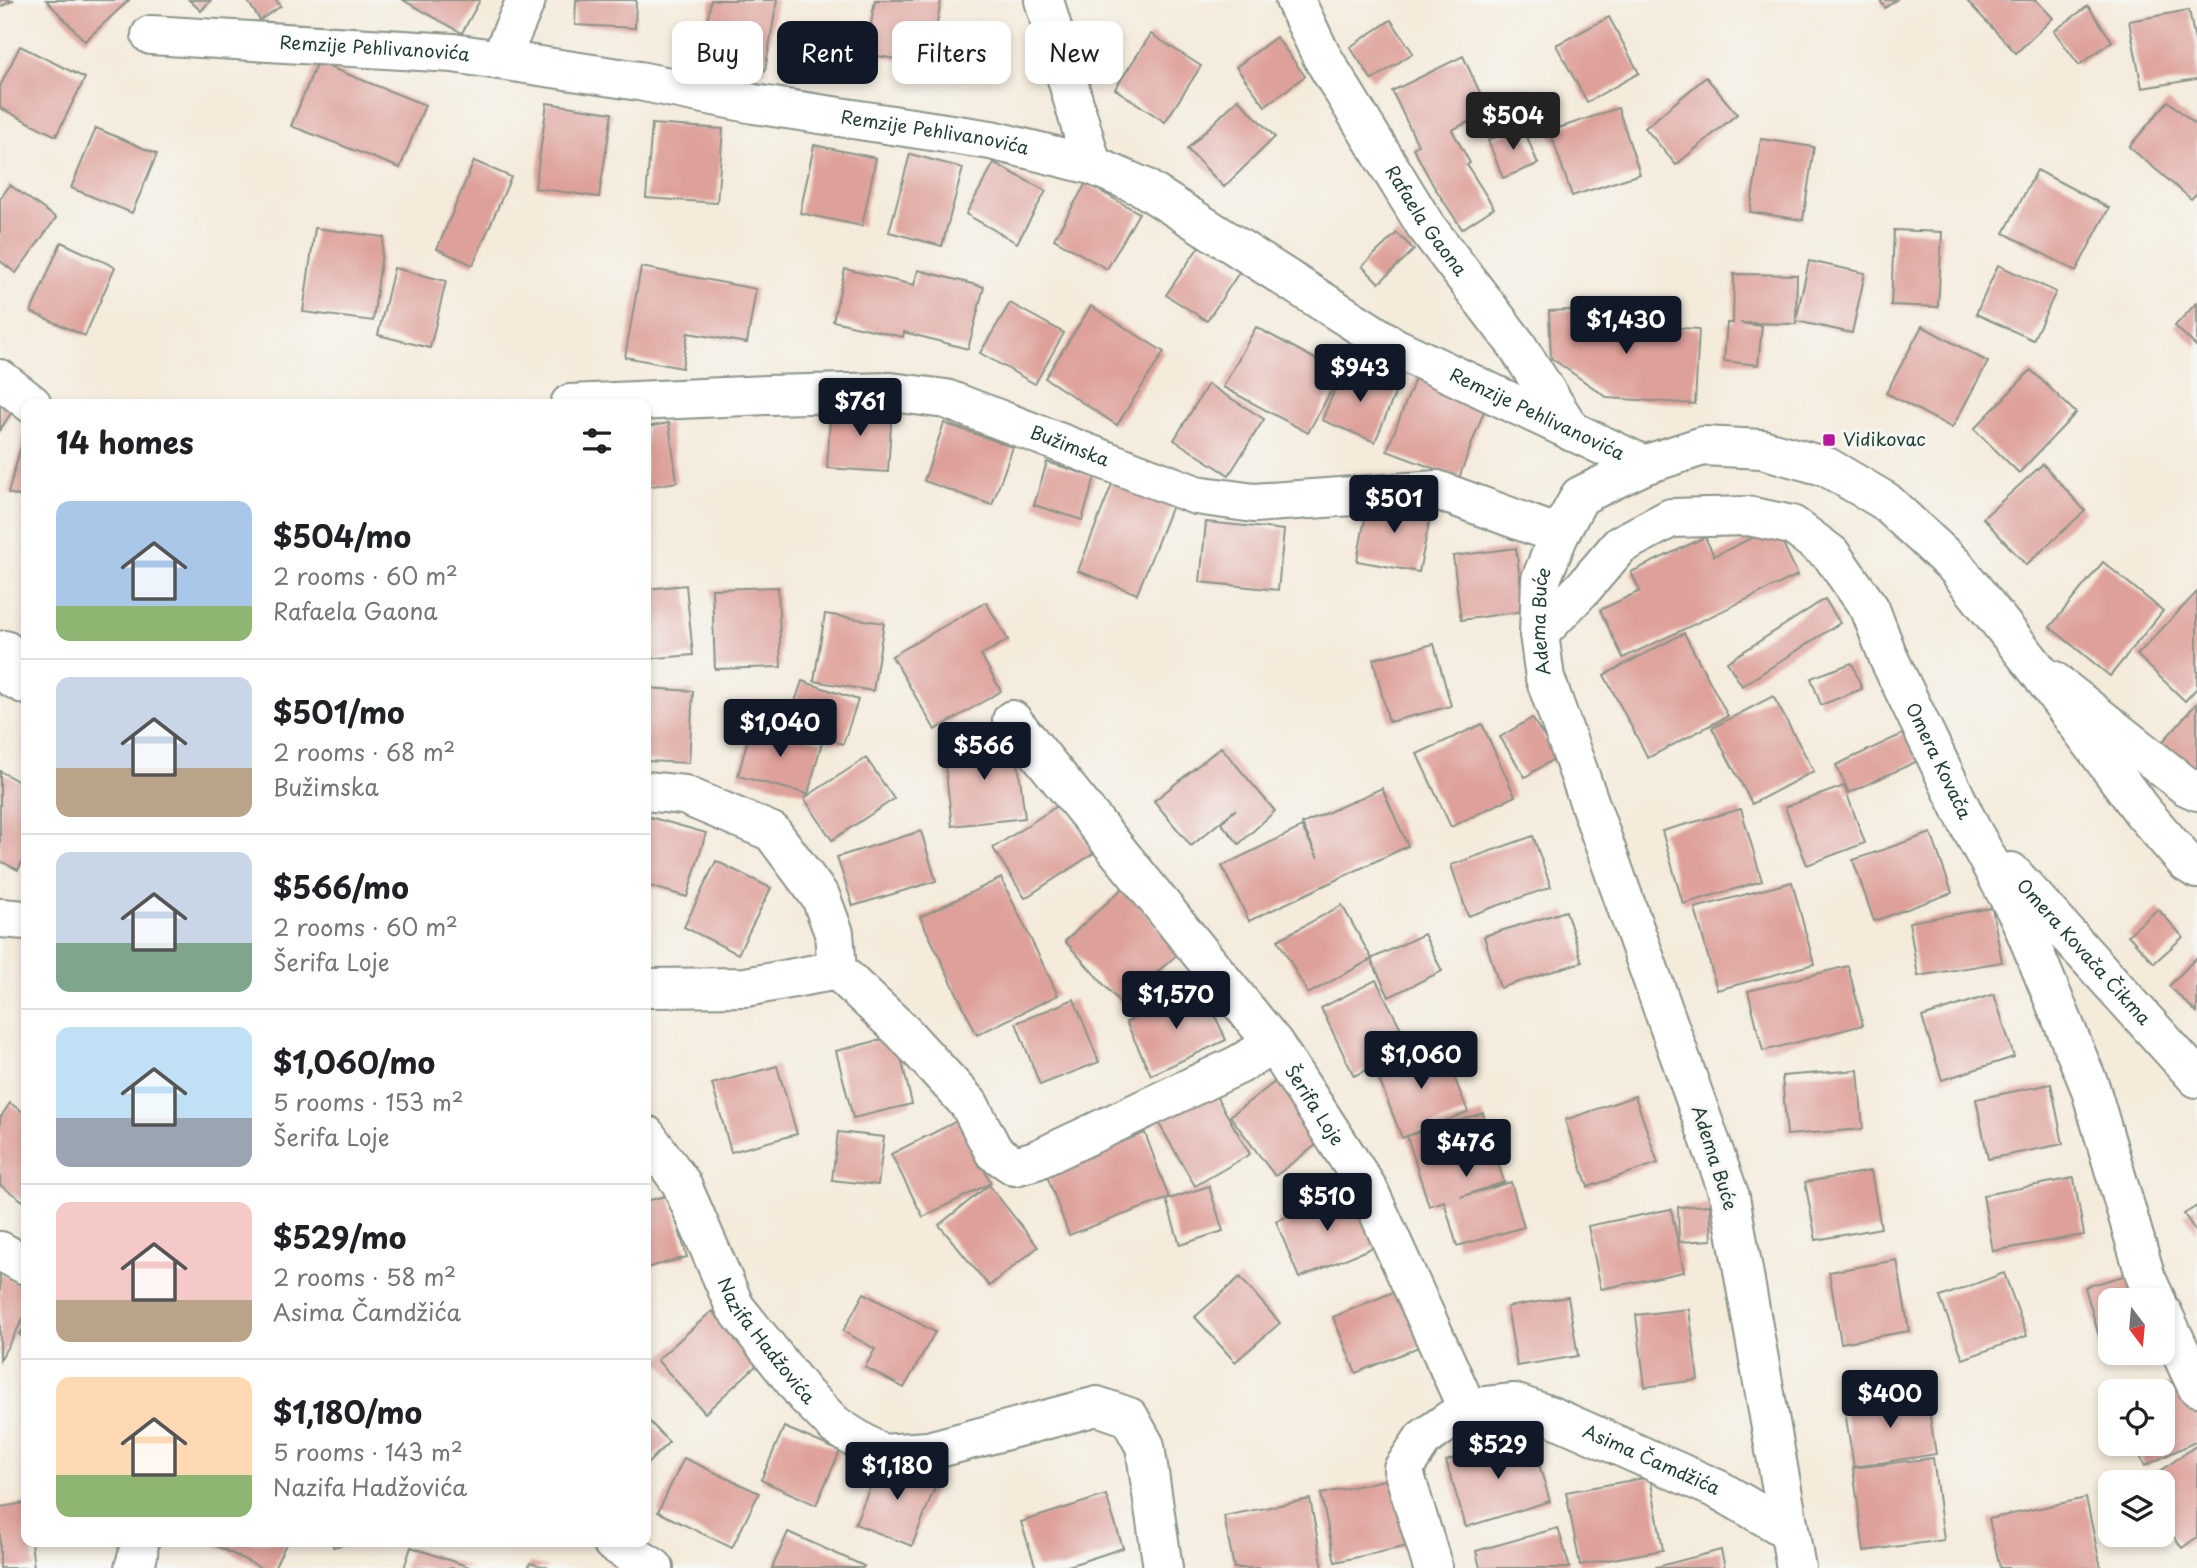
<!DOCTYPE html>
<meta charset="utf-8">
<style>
:root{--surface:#fff;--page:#f2f2f2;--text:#202124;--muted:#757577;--line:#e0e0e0;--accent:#111827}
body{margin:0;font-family:"Playpen Sans",sans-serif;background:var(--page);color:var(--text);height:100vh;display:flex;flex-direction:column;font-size:26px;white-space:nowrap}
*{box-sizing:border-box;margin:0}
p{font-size:23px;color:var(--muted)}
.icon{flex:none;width:38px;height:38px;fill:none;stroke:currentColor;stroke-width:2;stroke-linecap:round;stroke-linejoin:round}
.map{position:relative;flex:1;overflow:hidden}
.panel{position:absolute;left:21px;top:399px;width:630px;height:1148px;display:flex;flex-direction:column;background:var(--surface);border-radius:14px;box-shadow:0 4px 10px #0003}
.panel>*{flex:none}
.hud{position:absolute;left:672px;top:21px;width:665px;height:63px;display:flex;gap:14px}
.needle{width:46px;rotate:164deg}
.fabs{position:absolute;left:2098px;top:1288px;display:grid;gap:14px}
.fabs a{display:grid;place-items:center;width:77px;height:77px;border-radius:14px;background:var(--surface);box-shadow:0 4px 10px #0003;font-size:35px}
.price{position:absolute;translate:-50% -60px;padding:0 16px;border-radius:7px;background:var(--accent);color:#fff;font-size:23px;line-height:46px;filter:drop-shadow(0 2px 4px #0008)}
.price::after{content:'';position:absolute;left:50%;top:42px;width:21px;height:16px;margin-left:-10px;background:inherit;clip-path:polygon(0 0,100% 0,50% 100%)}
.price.on{background:#222;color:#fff}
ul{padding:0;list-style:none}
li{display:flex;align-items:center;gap:21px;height:175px;padding:0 35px}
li+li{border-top:2px solid var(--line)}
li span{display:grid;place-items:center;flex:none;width:196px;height:140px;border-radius:14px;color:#555}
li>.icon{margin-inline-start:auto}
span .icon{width:84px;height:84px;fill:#fffc;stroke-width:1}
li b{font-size:30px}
h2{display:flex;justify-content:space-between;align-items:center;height:84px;padding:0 35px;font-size:30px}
.chip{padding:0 24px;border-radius:14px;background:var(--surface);box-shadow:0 4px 10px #0003;font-size:24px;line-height:63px}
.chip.on{background:var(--accent);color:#fff}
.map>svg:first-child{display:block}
.building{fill:#dea09a}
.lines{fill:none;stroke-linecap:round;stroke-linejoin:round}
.minor-casing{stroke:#8a9488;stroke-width:42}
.tertiary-casing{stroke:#8a9488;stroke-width:42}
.minor{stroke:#fff;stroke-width:38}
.tertiary{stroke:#fff;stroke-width:38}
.poi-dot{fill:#b5179e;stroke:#f6f6f2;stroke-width:2.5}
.labels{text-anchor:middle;stroke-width:6;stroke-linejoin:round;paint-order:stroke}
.street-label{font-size:18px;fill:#1f3d34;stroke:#f6f6f2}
.poi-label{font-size:18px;fill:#1f3d34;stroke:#f6f6f2;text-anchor:start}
</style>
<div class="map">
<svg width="2197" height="1568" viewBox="0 0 2197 1568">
<rect width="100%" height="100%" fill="#f6f6f2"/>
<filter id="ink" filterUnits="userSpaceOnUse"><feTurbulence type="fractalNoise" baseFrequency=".0143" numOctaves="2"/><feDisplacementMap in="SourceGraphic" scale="14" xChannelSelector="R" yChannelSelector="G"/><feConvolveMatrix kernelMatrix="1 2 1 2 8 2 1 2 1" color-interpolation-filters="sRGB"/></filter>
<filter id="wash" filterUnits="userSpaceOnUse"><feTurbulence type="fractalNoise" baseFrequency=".00686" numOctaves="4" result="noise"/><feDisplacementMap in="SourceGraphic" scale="28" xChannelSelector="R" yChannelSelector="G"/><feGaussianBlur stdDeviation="1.57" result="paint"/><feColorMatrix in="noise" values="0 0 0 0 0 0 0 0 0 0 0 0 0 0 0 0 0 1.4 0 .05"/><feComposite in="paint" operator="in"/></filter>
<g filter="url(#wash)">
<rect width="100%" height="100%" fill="#f4ebdb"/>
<g id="blocks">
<!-- building -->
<g class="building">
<polygon points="0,0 14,0 0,7"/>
<polygon points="46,0 129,0 85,41"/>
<polygon points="189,0 211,0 201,11"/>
<polygon points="247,0 276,0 281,6 260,20"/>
<polygon points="403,0 480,0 462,33"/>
<polygon points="576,0 636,0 635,28 575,25"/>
<polygon points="711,0 777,0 765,71 701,61"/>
<polygon points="875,0 941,0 930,65 866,54"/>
<polygon points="1880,0 1896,0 1885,8"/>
<polygon points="1970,0 2036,0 2053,18 2016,53 1968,2"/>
<polygon points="2088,6 2112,41 2079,65 2054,31"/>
<polygon points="2189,10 2197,51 2197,79 2142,88 2129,21"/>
<polygon points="1609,17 1639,73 1587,102 1556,45"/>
<polygon points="1391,20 1413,53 1372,80 1350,47"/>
<polygon points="1151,34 1201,66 1165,122 1115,89"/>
<polygon points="1276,37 1305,76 1265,106 1236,67"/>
<polygon points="20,46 85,78 56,136 0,108 0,86"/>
<polygon points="1463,56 1489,112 1452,130 1470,163 1467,165 1494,208 1462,229 1433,185 1413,148 1418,145 1392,91"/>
<polygon points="317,62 425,105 400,168 291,126"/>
<polygon points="1706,77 1737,114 1676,165 1645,128"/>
<polygon points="1238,99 1275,137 1224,187 1187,149"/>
<polygon points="2168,101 2197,126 2197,193 2191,199 2129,147"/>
<polygon points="547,103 612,113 599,197 535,188"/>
<polygon points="1618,108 1640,174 1572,196 1550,131"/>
<polygon points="652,124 723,129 717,203 646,198"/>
<polygon points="1523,127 1538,164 1503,178 1488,140"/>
<polygon points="96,128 157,154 132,213 71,188"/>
<polygon points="1761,139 1814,147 1803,220 1750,212"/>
<polygon points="814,145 876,158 862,226 800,213"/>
<polygon points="910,154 963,168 942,246 889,232"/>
<polygon points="474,161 511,177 473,265 437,249"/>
<polygon points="994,163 1046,191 1017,243 966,214"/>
<polygon points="2037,170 2109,208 2076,271 2004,233"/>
<polygon points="1086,183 1139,213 1107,269 1054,239"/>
<polygon points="10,185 56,218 16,273 0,261 0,199"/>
<polygon points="315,228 384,237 373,321 303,312"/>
<polygon points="1894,230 1942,232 1938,307 1891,305"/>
<polygon points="1397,233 1414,250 1379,283 1362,266"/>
<polygon points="61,242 115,267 85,336 31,312"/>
<polygon points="1200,245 1240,271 1207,321 1166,295"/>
<polygon points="1809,261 1865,273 1852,333 1796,321 1796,324 1740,323 1762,326 1758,365 1724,361 1727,323 1733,323 1734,274 1797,275 1796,320"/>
<polygon points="1998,265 2056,292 2033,340 1976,314"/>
<polygon points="641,267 756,289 747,343 688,333 682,368 625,357"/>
<polygon points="394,268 446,281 430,348 378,335"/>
<polygon points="845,269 914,285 918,270 984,287 968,349 904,332 903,337 833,321"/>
<polygon points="2197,302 2197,347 2175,326"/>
<polygon points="1010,303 1064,333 1035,384 980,353"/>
<polygon points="1091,306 1164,352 1117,425 1045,378"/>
<polygon points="1612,308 1612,324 1699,329 1695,404 1608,398 1551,358 1549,311"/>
<polygon points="1922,326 1988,362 1952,428 1886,393"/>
<polygon points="1256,327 1341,373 1308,433 1223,387"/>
<polygon points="1344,367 1397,389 1375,442 1322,420"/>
<polygon points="2031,370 2076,413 2019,473 1974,429"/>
<polygon points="1416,376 1487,403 1459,478 1387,451"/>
<polygon points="1208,384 1264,419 1229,475 1174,440"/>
<polygon points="0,401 13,410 0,430"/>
<polygon points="831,405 892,409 888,472 827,468"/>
<polygon points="669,423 677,482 646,487 646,427"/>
<polygon points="944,423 1013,447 992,505 924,481"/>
<polygon points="26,429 26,498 8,493"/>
<polygon points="1047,462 1095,477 1082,520 1034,505"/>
<polygon points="2043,464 2085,511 2026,565 1983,518"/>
<polygon points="1114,479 1173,503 1137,594 1078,571"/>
<polygon points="1369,497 1432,509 1419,572 1357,561"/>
<polygon points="1206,522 1284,530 1278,590 1200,582"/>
<polygon points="1775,527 1798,575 1623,658 1600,610 1640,591 1631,572 1705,537 1714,556"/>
<polygon points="1516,548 1524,611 1461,620 1453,556"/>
<polygon points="2103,562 2163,611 2110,676 2050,627"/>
<polygon points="686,585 693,655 646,659 646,589"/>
<polygon points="778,587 781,667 715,669 712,589"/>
<polygon points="2197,592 2197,688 2185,701 2137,655"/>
<polygon points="1825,599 1840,623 1742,686 1727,662"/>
<polygon points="986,602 1008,640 981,655 1001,691 935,730 892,656"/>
<polygon points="825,614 884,623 873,691 814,681"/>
<polygon points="1684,633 1728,716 1648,758 1604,675"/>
<polygon points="1434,644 1451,706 1389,722 1373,659"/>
<polygon points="1852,663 1862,689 1821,705 1811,678"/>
<polygon points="802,681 858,700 843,744 787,725"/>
<polygon points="646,688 693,691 689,763 646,761"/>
<polygon points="1773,696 1814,771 1752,804 1712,728"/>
<polygon points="2197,703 2197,781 2157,748"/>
<polygon points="1532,718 1557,757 1525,777 1500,737"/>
<polygon points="752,723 822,742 808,794 738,776"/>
<polygon points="1482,724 1515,796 1451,827 1417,754"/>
<polygon points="1911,730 1924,758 1849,793 1836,765"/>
<polygon points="1015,738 1025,818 952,826 943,746"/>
<polygon points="1221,747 1275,811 1239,844 1221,823 1236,809 1191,846 1154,801"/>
<polygon points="866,758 894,799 832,840 804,798"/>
<polygon points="0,771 26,786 26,854 18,870 0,861"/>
<polygon points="1844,786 1865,843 1807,865 1785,807"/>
<polygon points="1382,788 1408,846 1249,921 1222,866 1302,827 1318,858 1302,824"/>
<polygon points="1060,804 1094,853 1025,898 993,848"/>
<polygon points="1741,809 1762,881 1683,904 1662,831"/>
<polygon points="646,816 706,833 687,897 646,885"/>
<polygon points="921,831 936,881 853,906 837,857"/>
<polygon points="1931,833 1952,893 1874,921 1853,860"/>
<polygon points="1533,836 1551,887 1468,916 1451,865"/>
<polygon points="716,861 771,888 738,954 684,927"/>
<polygon points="1001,878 1058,995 977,1035 920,917"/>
<polygon points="1792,882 1814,964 1717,990 1695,908"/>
<polygon points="1123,888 1180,952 1121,1004 1065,941"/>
<polygon points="1342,905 1372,959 1308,994 1278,940"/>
<polygon points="1992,908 2002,962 1918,976 1909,922"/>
<polygon points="2158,909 2183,937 2154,963 2128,935"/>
<polygon points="1566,911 1582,962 1500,988 1484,936"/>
<polygon points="1424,934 1442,971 1389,997 1371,959"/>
<polygon points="2197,957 2197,1013 2169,986"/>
<polygon points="1848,966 1863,1025 1763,1051 1748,991"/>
<polygon points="1376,980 1411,1048 1354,1076 1321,1008"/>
<polygon points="1202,987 1226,1040 1151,1075 1126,1022"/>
<polygon points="1994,994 2014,1057 1942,1080 1922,1017"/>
<polygon points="1074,999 1099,1062 1040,1085 1016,1023"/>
<polygon points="896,1036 912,1104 853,1118 836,1051"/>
<polygon points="1441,1044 1468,1112 1402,1138 1375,1069"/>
<polygon points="777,1066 797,1134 731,1152 712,1084"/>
<polygon points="1858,1070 1863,1129 1787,1135 1782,1076"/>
<polygon points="1279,1079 1324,1139 1275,1176 1230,1116"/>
<polygon points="2051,1084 2063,1144 1988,1159 1976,1099"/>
<polygon points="1213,1091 1250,1154 1195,1186 1158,1122"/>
<polygon points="1635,1096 1658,1163 1588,1187 1565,1120"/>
<polygon points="10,1103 26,1114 26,1197 23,1201 0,1185 0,1118"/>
<polygon points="1483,1113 1504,1182 1460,1197 1511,1182 1524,1227 1457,1246 1444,1201 1429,1206 1407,1136"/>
<polygon points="959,1120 991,1183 923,1217 891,1154"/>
<polygon points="838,1132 884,1137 878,1185 832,1180"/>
<polygon points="1145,1133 1169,1198 1069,1235 1045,1170"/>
<polygon points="1871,1171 1881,1228 1816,1240 1805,1182"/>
<polygon points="2074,1178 2084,1235 1993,1251 1983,1195"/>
<polygon points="989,1185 1038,1247 989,1286 939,1225"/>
<polygon points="1209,1186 1223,1231 1180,1245 1166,1200"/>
<polygon points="1355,1189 1379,1245 1299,1278 1276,1221"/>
<polygon points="669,1195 687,1257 646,1268 646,1201"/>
<polygon points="1710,1205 1712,1240 1679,1242 1678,1207"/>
<polygon points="2197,1206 2197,1233 2184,1214"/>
<polygon points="1671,1209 1684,1272 1601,1289 1588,1226"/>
<polygon points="1897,1260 1909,1331 1841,1343 1829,1272"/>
<polygon points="2141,1271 2150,1300 2110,1300 2110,1345 2102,1347 2085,1287"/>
<polygon points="0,1273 26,1288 26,1314 0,1360"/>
<polygon points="2004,1273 2027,1336 1963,1359 1940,1297"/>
<polygon points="1240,1277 1280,1323 1235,1362 1195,1317"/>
<polygon points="1403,1288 1426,1344 1356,1373 1333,1317"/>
<polygon points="864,1293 935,1332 904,1388 865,1367 875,1349 843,1331"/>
<polygon points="1568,1297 1578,1356 1517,1366 1507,1307"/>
<polygon points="1689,1309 1698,1380 1645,1387 1636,1315"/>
<polygon points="712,1311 759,1363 705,1413 657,1360"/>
<polygon points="26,1327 26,1341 19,1334"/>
<polygon points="2189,1374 2197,1392 2197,1441 2145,1466 2134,1444 2163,1444 2163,1391 2153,1391"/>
<polygon points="1926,1393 1936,1454 1854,1467 1844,1406"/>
<polygon points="646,1418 669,1442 646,1465"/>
<polygon points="784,1427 840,1451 816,1505 761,1480"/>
<polygon points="1530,1435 1550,1501 1466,1527 1446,1461"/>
<polygon points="2197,1445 2197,1537 2182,1548 2163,1521 2163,1482 2145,1482"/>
<polygon points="882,1457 938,1479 912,1546 855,1524"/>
<polygon points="684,1458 759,1493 732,1548 658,1512"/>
<polygon points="1933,1458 1944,1540 1864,1551 1853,1468"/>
<polygon points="1650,1477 1663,1550 1580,1565 1566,1492"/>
<polygon points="1393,1478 1408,1546 1335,1562 1321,1494"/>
<polygon points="1106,1495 1123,1548 1062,1568 1036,1568 1021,1522"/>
<polygon points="2086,1498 2101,1568 2000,1568 1989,1519"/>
<polygon points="1310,1499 1323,1568 1234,1568 1224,1516"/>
<polygon points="26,1503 26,1542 31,1542 34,1568 0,1568 0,1507"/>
<polygon points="1558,1528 1570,1568 1480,1568 1476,1551"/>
<polygon points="788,1532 864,1566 863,1568 772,1568"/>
<polygon points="209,1542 287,1542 274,1568 261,1568"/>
<polygon points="332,1542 351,1542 351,1543 333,1547"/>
<polygon points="411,1547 472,1568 404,1568"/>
<polygon points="1721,1550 1725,1568 1656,1568 1656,1567"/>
<polygon points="530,1563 547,1567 547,1568 528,1568"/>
</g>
</g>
</g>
<g filter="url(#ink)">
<use href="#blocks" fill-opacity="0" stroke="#8a9488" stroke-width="2"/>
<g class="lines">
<!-- minor casing -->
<g class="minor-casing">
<g id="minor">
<polyline points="1044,0 1092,165"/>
<path id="s1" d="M1295 0 1321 55 1425 225 1516 344 1572 432"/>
<path id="s2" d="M151 35 453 53 639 81 754 104 991 140 1092 165 1143 187 1394 347 1644 465"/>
<polyline points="500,60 526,0"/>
<polyline points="0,379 32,404"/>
<path id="s3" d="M570 404 767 395 891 392 946 399 1196 495 1254 503 1437 490 1559 535"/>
<path id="s4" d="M1539 634 1585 586 1620 545 1671 518 1748 516 1792 525 1831 554 1870 609 1889 659 1970 827 2020 918 2090 1087 2146 1278 2156 1300"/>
<polyline points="5,650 12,678 26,685"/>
<polyline points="2052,680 2186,786 2197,791"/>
<path id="s5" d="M1012 720 1274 1044 1368 1189 1467 1408 1423 1439 1403 1469 1433 1568"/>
<polyline points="646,791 684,795 772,832 821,898 834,933 837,970 902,1031 969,1104 994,1152 1015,1166 1036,1160 1238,1065 1274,1044"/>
<path id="s6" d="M2011 872 2197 1078"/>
<polyline points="0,918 26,920"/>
<polyline points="646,988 746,987 837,970"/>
<path id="s7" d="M646 1135 681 1183 735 1307 805 1395 836 1426 881 1454 928 1451 1097 1406 1129 1417 1145 1446 1163 1568"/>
<polyline points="0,1251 26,1265"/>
<polyline points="2163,1314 2197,1387"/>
<path id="s8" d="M1467 1408 1514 1403 1551 1416 1719 1490 1788 1530"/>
<polyline points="612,1542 654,1568"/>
<polyline points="134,1568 138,1555 139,1542"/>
</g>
</g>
<!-- tertiary casing -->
<g class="tertiary-casing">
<g id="tertiary">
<path id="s9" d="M1796 1568 1730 1197 1545 678 1539 634 1541 579 1559 535 1580 496 1644 465 1703 446 1762 449 1827 467 1885 501 1955 566 2036 668 2142 811 2187 863 2197 869"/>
</g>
</g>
<!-- minor -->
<use href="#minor" class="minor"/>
<!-- tertiary -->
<use href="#tertiary" class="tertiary"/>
</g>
</g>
<!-- markers -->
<rect class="poi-dot" x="1822" y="433" width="14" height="14" rx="3.5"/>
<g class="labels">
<!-- street labels -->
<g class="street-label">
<text dy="6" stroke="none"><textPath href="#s2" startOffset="224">Remzije Pehlivanovića</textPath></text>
<text dy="6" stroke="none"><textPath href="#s2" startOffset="791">Remzije Pehlivanovića</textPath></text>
<text dy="6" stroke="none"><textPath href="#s1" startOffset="257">Rafaela Gaona</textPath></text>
<text dy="6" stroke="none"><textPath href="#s2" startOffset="1463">Remzije Pehlivanovića</textPath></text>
<text dy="6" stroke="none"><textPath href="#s3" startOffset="509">Bužimska</textPath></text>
<text dy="6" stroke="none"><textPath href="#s9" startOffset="985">Adema Buće</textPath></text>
<text dy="6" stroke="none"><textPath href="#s4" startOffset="583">Omera Kovača</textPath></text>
<text dy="6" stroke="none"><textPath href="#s6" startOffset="108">Omera Kovača Čikma</textPath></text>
<text dy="6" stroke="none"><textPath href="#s5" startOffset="490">Šerifa Loje</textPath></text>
<text transform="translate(1714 1158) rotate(72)" y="6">Adema Buće</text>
<text dy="6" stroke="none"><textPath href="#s7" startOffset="240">Nazifa Hadžovića</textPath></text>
<text dy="6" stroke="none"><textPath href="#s8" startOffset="196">Asima Čamdžića</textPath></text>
</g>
<!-- poi labels -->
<g class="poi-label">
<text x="1843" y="446">Vidikovac</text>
</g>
</g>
</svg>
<div class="fabs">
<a><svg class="needle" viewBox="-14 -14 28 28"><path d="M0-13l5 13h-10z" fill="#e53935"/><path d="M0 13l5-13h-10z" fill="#757577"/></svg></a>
<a><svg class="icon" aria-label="locate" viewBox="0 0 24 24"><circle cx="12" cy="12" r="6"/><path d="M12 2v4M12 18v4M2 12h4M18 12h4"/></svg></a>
<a><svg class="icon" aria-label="layers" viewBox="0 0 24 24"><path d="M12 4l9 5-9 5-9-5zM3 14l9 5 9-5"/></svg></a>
</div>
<b class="price on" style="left:1513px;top:152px">$504</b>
<b class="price" style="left:1626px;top:356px">$1,430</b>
<b class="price" style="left:1360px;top:404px">$943</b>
<b class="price" style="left:860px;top:438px">$761</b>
<b class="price" style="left:1394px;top:535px">$501</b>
<b class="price" style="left:780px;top:759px">$1,040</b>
<b class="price" style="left:984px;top:782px">$566</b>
<b class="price" style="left:1176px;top:1031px">$1,570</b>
<b class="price" style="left:1421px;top:1091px">$1,060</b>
<b class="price" style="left:1466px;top:1179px">$476</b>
<b class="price" style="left:1327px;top:1233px">$510</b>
<b class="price" style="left:1890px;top:1430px">$400</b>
<b class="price" style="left:1498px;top:1481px">$529</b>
<b class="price" style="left:897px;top:1502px">$1,180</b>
<div class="hud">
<a class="chip">Buy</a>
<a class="chip on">Rent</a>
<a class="chip">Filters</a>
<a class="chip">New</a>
</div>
<section class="panel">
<h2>14 homes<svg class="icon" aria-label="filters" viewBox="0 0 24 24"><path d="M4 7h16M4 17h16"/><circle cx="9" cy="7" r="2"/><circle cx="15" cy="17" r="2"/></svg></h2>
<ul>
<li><span style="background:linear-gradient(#a9c7e8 75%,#8fb573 0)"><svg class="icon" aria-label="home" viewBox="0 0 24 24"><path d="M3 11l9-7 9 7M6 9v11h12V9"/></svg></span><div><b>$504/mo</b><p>2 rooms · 60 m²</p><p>Rafaela Gaona</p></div></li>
<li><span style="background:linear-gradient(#c9d6e8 65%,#b9a48a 0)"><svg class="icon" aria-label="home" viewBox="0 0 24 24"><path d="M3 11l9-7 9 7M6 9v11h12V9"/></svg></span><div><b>$501/mo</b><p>2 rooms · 68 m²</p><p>Bužimska</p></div></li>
<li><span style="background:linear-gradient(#c9d6e8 65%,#7fa58c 0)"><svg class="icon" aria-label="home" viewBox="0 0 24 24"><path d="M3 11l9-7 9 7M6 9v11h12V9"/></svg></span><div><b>$566/mo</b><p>2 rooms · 60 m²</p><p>Šerifa Loje</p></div></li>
<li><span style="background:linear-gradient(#bfe0f5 65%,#9aa5b1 0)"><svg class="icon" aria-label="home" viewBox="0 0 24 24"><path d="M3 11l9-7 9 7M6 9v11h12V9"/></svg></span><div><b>$1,060/mo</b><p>5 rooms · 153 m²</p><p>Šerifa Loje</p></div></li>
<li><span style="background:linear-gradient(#f6c9c9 70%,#b9a48a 0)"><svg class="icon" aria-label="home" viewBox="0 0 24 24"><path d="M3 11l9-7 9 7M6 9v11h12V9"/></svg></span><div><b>$529/mo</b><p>2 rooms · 58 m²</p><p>Asima Čamdžića</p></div></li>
<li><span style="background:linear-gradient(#ffd9b3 70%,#8fb573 0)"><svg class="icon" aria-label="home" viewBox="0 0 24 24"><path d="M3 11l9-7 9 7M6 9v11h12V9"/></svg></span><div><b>$1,180/mo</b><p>5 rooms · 143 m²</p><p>Nazifa Hadžovića</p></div></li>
</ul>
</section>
</div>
